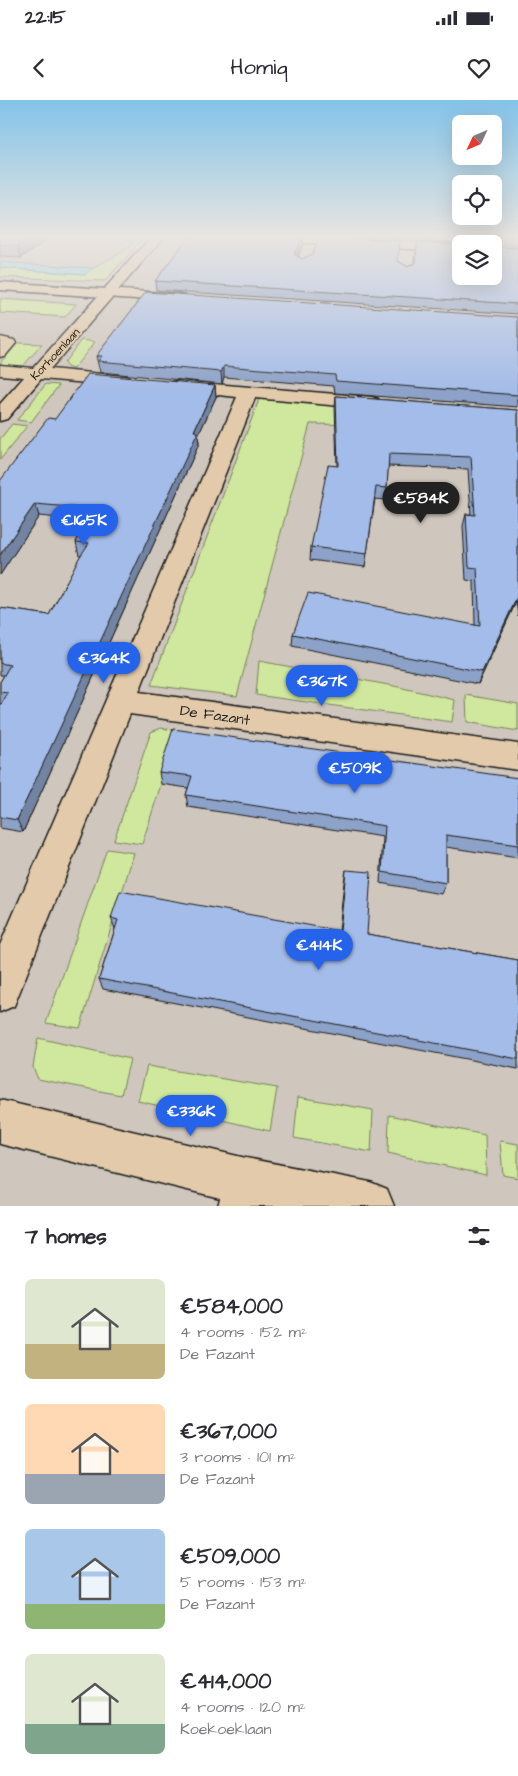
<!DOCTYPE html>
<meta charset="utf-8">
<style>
:root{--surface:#fff;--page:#f7f7f7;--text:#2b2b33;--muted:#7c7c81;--accent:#2563eb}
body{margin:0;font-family:"Architects Daughter",sans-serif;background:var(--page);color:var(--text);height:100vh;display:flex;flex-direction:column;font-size:19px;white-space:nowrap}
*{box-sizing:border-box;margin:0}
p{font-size:16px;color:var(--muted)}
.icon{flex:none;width:28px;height:28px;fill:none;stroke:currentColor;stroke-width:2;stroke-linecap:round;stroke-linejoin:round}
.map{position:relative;height:1106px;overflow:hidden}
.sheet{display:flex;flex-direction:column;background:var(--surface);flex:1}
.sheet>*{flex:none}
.needle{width:32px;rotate:226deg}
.controls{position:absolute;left:452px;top:15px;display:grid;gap:10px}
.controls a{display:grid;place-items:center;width:50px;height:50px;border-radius:8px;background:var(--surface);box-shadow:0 5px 20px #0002;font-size:25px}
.price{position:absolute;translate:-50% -42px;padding:0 11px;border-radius:18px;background:var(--accent);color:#fff;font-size:16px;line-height:32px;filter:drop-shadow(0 1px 2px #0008)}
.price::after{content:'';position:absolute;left:50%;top:30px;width:15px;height:11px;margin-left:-8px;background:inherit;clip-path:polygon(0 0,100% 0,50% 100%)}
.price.active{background:#222;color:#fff}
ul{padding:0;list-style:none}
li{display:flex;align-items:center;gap:15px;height:125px;padding:0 25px}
li span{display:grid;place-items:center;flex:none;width:140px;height:100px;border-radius:8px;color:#555}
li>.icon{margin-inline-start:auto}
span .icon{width:60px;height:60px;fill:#fffc;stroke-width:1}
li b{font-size:21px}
h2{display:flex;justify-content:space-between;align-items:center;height:60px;padding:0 25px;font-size:21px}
.status{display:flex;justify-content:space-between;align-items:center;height:35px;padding:0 25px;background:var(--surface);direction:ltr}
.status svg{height:14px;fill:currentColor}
header{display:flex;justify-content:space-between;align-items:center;height:65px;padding:0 25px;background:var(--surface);font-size:22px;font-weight:600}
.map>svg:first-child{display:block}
.green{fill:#d0e89d;stroke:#76825c}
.water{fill:#8cd9eb;stroke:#5f8d98}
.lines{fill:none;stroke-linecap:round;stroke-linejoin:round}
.minor-casing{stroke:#1c1c1c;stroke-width:3}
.tertiary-casing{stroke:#1c1c1c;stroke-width:3}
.minor{fill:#e2caaa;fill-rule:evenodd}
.tertiary{fill:#e2caaa;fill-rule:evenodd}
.wall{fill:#8da2c8;stroke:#1c1c1c}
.shaded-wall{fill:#7384a3;stroke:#1c1c1c}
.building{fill:#a4bce9;stroke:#1c1c1c}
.labels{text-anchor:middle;stroke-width:4;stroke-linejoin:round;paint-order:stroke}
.far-street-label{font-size:12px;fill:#1c1c1c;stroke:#e2caaa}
.street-label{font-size:15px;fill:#1c1c1c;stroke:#e2caaa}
</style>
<div class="status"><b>22:15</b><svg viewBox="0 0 49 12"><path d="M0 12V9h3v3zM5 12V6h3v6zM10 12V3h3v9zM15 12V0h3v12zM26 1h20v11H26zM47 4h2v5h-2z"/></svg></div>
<header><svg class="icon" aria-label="back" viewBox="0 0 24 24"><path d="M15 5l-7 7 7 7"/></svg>Homiq<svg class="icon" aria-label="heart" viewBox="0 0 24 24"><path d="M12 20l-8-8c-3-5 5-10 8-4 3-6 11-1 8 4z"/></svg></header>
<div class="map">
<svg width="518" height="1106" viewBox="0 0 518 1106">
<rect width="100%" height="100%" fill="#cfc6bd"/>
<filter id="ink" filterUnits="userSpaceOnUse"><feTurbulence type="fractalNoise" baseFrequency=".02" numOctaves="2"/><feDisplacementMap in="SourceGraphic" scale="10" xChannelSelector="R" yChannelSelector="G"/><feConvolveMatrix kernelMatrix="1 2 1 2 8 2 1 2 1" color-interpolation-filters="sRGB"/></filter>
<g filter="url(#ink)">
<!-- green -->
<g class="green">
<path d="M124 136H143V138L105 181 0 177V168L85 174C100 161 120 157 133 143Z"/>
<polygon points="0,199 76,204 65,217 0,213"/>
<polygon points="81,240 95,242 73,269 67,267 64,263"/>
<polygon points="18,243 42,244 23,266 6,266 0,263"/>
<polygon points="46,284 59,285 31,322 17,320"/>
<polygon points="260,297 518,318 456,326 310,324 237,596 151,585"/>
<polygon points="12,324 27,326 0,360 0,339"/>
<polygon points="259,561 394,586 455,600 452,622 256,595"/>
<polygon points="466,595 518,604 518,631 467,622"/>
<polygon points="161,628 178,631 142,744 114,740 151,632"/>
<polygon points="107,749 134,753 80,928 46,923"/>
<polygon points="38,938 130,959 121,995 38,979 33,967"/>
<polygon points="147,966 277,988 270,1031 138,1001"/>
<polygon points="298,997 373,1010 371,1052 294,1038"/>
<polygon points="389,1015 485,1035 486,1075 388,1053"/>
<polygon points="500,1041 518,1044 518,1078 503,1075"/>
</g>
<!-- water -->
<polygon class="water" points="0,162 92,168 86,174 0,168"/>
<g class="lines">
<!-- minor casing -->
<g class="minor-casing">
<g id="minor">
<polygon points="152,136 165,136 50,269 123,276 129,277 132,281 129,285 123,286 41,279 7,319 0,321 0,304 24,277 0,275 0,265 33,268"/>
<polygon points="245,136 317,136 461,144 461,152 251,140"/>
<polygon points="0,237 14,240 16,243 6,255 0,257"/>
<polygon points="178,281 372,297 378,299 381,303 378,307 372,309 255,298 139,592 518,644 518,670 130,614 14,906 0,912 0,845 237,297 172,290 169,286 172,282"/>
<polygon points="0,1000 246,1058 370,1082 387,1089 394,1106 218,1106 220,1098 0,1044"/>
</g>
</g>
<!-- tertiary casing -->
<g class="tertiary-casing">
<polygon id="tertiary" points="0,182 181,194 186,195 188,198 186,201 181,202 0,190"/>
</g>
<!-- minor -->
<use href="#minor" class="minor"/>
<!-- tertiary -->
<use href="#tertiary" class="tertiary"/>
</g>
<!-- wall -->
<g class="wall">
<polygon points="0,136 52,136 21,158 0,157"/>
<polygon points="303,136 303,145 298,156 302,159 398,161 408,167 415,162 417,142 461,145 494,144 463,144 461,142 352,136 518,136 518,146 494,144 494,145 496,147 518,148 518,214 156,190 155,181"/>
<polygon points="518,217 518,307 335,293 334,286 224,277 222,284 100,272 96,256"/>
<polygon points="215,285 216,297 198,336 199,344 23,732 0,728 0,606 1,604 0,604 0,582 4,575 0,575 0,508 49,515 81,455 79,455 76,442 88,421 39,416 0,475 55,319"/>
<polygon points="336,296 518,310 518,516 516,502 478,584 292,546 293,534 475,525 474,481 466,480 463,426 466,414 471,414 468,369 388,366 387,388 385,400 375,399 365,467 310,460 311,447 337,366 335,307"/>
<polygon points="159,672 518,678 518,758 446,747 446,783 441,794 380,783 383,737 188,707 186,695 188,688 161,684"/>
<polygon points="346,770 367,834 518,860 518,969 103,889 99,879 115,829 111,818 339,831 344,782"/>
</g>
<!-- shaded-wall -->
<g class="shaded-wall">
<polygon points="33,136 52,136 21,158 18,146"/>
<polygon points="303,136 303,145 294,164 294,154"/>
<polygon points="224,266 224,277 222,284 221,272"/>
<polygon points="215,285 216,297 198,336 199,344 23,732 17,720"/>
<polygon points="35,404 39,416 0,475 0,455"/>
<polygon points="518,495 516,502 478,584 482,572"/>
</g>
<!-- building -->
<g class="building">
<polygon points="0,136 33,136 18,146 0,145"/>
<polygon points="189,136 303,136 294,154 302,159 312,154 320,137 400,141 398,161 408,167 416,162 417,142 461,145 461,176 494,176 494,144 464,144 465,143 465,136 495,136 494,137 494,145 496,147 518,148 518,204 155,181"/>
<polygon points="146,192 518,217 518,295 336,281 335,275 224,266 221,272 98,261 102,256 96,256"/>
<polygon points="88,274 215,285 194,331 198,332 17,720 0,717 0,606 8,593 0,592 0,582 10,565 0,563 0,508 49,515 79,458 89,443 76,442 94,409 35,404 0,455 0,381 48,318 55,319"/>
<polygon points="336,296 518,310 518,495 482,572 293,534 308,493 480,526 477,468 469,467 466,414 475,415 471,357 389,354 387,388 376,387 367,454 311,447 328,365 338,366"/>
<polygon points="173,629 518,678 518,745 446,735 446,783 382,772 385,726 186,695 192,676 159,672"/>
<polygon points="346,770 371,772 367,834 518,860 518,959 99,879 118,820 111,818 120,791 340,831"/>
</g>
</g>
<!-- sky -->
<linearGradient id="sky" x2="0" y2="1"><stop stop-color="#83c3e9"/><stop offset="0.47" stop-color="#e9e5e1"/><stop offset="1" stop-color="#e9e5e1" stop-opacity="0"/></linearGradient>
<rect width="518" height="291" fill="url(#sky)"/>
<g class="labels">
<!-- far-street labels -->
<g class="far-street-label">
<text transform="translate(55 254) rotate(-47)" y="4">Korhoenlaan</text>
</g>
<!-- street labels -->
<g class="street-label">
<text transform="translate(215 615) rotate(8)" y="5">De Fazant</text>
</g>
</g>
</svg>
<div class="controls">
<a><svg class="needle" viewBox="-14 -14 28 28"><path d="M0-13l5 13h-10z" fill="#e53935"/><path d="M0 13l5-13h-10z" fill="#7c7c81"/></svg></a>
<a><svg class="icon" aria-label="locate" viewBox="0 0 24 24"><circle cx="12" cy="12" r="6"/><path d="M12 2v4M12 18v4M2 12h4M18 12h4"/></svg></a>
<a><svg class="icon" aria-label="layers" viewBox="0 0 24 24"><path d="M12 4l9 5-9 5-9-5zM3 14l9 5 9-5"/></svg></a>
</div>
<b class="price active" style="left:421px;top:424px">€584K</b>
<b class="price" style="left:84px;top:446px">€165K</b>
<b class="price" style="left:104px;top:584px">€364K</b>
<b class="price" style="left:322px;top:607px">€367K</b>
<b class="price" style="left:355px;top:694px">€509K</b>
<b class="price" style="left:319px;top:871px">€414K</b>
<b class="price" style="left:191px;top:1037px">€336K</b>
</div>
<section class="sheet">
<h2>7 homes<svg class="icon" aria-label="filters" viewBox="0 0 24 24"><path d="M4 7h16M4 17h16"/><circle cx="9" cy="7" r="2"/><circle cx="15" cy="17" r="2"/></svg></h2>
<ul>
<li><span style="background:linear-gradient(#dfe7d0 65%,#c2b280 0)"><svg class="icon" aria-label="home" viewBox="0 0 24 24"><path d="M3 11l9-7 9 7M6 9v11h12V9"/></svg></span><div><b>€584,000</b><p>4 rooms · 152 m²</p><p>De Fazant</p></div></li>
<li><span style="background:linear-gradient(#ffd9b3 70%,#9aa5b1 0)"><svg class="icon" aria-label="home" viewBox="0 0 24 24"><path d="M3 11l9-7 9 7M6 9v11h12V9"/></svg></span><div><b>€367,000</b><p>3 rooms · 101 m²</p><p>De Fazant</p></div></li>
<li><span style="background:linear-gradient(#a9c7e8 75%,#8fb573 0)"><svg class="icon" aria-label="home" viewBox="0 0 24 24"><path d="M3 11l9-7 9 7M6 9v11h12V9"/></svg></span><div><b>€509,000</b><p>5 rooms · 153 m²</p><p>De Fazant</p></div></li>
<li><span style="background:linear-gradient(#dfe7d0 70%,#7fa58c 0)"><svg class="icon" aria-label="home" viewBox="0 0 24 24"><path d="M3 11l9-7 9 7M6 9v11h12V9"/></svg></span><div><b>€414,000</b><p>4 rooms · 120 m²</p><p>Koekoeklaan</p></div></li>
</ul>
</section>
